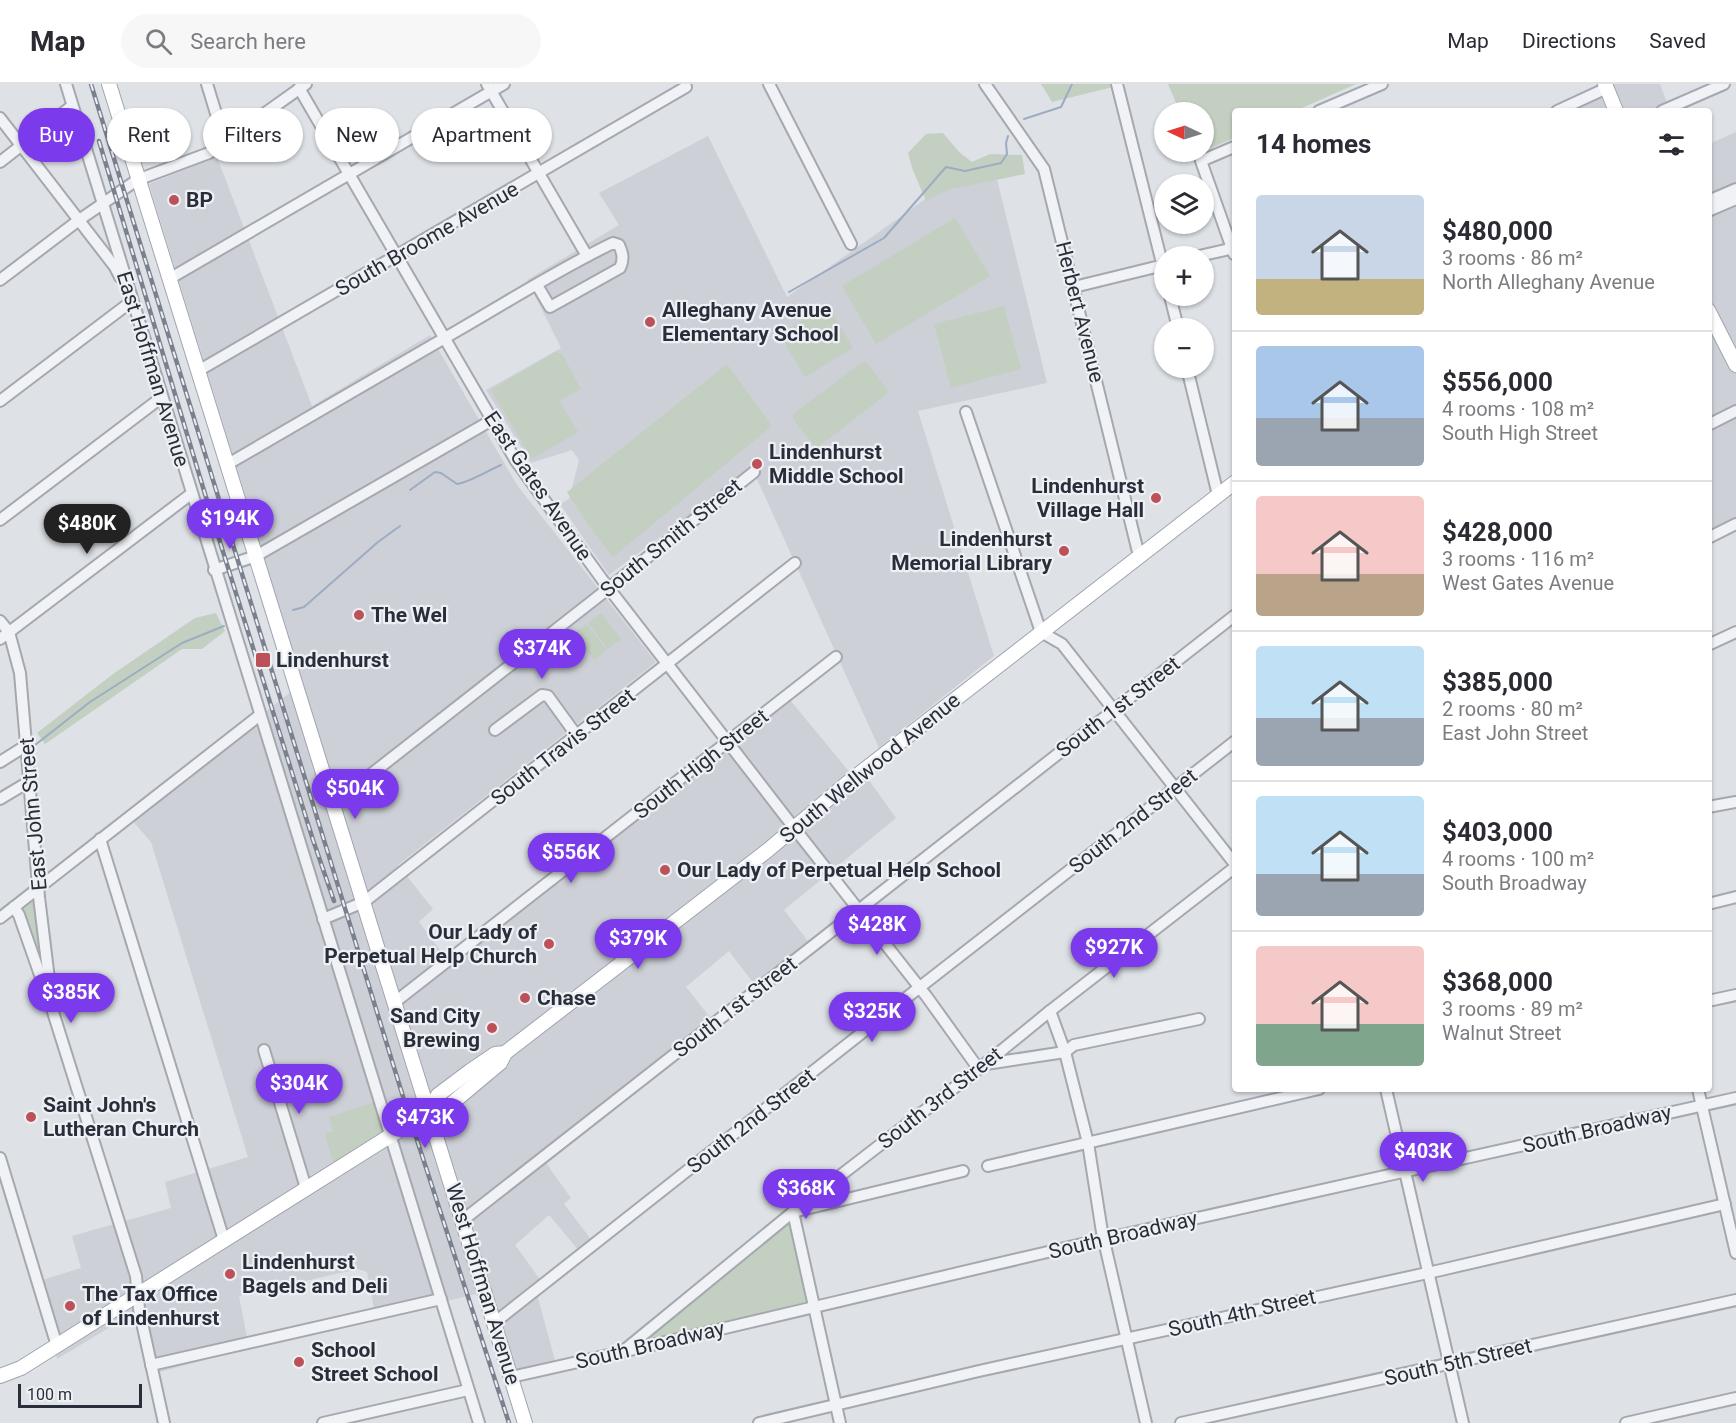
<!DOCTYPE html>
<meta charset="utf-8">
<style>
:root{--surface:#fff;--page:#f7f7f7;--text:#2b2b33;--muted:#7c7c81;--line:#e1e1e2;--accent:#7c3aed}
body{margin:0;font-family:Roboto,sans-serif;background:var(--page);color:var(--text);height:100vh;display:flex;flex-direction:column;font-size:22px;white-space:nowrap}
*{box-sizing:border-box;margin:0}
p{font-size:20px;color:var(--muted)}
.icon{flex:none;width:33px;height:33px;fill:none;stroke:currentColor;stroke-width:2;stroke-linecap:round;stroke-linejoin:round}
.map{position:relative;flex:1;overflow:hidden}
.details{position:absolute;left:1232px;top:24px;width:480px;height:984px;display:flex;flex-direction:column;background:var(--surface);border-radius:6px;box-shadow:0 2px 4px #0004}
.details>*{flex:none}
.hud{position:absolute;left:18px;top:24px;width:570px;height:54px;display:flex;gap:12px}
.needle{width:39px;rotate:274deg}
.fabs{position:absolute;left:1154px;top:18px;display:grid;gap:12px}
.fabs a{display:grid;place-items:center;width:60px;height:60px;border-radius:50%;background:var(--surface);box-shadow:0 2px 4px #0004;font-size:30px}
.scale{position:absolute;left:18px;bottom:15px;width:124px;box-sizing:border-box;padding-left:6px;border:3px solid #292e3b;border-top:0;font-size:16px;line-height:21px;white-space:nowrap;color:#292e3b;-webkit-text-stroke:4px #eef0f4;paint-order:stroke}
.price{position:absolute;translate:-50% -51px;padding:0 14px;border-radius:21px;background:var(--accent);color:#fff;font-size:20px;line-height:39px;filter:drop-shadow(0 2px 3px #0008)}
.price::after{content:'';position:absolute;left:50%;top:36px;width:18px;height:14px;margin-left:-9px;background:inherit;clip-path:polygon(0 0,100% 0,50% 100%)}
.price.active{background:#222;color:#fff}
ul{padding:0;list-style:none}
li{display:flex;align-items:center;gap:18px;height:150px;padding:0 24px}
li+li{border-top:2px solid var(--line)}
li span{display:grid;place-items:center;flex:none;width:168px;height:120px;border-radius:6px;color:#555}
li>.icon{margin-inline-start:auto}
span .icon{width:72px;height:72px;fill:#fffc;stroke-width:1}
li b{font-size:26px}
h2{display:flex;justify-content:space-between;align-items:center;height:72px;padding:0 24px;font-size:26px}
.chip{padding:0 21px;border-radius:27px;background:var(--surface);box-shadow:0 2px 4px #0004;font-size:21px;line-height:54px}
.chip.active{background:var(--accent);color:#fff}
header{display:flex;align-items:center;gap:36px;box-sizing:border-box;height:84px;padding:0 30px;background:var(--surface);border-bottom:2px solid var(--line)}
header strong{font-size:28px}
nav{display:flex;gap:33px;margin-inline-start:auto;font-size:21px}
.search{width:420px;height:54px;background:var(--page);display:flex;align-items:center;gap:15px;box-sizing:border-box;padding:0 21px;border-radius:33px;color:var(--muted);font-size:22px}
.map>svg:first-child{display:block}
.built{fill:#cdd0d7}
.green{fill:#c3cfc1}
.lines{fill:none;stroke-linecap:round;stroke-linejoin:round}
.stream{stroke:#9dacc2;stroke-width:2}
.minor-casing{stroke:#a4a8af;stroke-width:14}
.major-casing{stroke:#9fa5b0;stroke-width:16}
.minor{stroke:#f1f2f5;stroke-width:10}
.major{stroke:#fff;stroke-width:14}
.rail-casing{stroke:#7a808e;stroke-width:4.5}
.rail{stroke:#eef0f4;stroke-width:2;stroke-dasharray:7;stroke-linecap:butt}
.poi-dot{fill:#bd5159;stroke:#eef0f4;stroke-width:2}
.labels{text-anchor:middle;stroke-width:4.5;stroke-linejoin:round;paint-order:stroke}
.poi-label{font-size:21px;font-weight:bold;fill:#292e3b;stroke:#eef0f4;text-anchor:start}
.street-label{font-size:21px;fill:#292e3b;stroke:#eef0f4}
</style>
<header>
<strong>Map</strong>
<div class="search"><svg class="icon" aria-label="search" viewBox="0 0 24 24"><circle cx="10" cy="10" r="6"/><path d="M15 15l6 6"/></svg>Search here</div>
<nav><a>Map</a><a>Directions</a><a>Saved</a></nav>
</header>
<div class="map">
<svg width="1736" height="1339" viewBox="0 0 1736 1339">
<rect width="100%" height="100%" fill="#dee1e6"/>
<!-- built -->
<g class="built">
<polygon points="1596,0 1660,0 1670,27 1562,27 1600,10"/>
<polygon points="1736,48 1736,437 1709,450 1709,60"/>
<polygon points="708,52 787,213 941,104 996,91 1047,299 918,327 994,572 879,664 752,384 609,491 560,420 569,415 579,376 572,366 531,379 486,306 561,264 527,196 619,141 599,109"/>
<polygon points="217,73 312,322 430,251 517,401 656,578 398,781 433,825 419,838 447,875 785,610 852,691 861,685 896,734 784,826 811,861 757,904 729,867 686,903 713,937 541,1072 571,1114 564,1120 593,1158 580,1168 549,1131 515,1161 542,1198 535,1203 556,1280 513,1290 488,1207 376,1234 367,1188 358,1185 239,1212 249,1264 156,1289 142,1224 57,1275 39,1197 81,1184 72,1152 171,1124 165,1098 248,1073 151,758 131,735 303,598 149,100"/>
</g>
<!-- green -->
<g class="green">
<polygon points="1041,0 1117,0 1113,3 1052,18"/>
<polygon points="1168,0 1356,0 1295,27 1234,27 1234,54 1197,70 1196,68 1203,68 1203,28 1180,28"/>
<polygon points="943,49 959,68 972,78 990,70 1022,71 1025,90 950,105 926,117 912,84 908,69 926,50"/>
<polygon points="955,134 990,192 876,260 842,202"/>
<polygon points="828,221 853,264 805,293 779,250"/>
<polygon points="1004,222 1021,285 951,304 934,240"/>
<polygon points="555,268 562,270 581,305 559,317 578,348 532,375 491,306"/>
<polygon points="862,278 866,278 887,305 887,310 818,363 815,362 793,335 793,330"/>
<polygon points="727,280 772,342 613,473 588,441 567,408"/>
<polygon points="216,529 225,547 202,565 182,565 45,660 37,649 113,590 195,534"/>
<polygon points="601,529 621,555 608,565 588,539"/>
<polygon points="586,540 607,566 594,576 574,550"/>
<polygon points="36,814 43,883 21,824"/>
<polygon points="378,1017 389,1050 335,1084 325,1050 333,1047 329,1033"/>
<polygon points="790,1138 807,1218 633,1263"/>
</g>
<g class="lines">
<!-- stream -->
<g class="stream">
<polyline points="1024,35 1061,23 1072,0"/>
<polyline points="789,208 884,154 946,83 965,87 1001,79 1007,70 1006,59 1008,52"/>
<path d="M410 406 435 388 441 389 457 400C470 398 487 387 501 381"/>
<polyline points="293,526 304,523 378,458 400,442"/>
<polyline points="35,661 90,618 182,559 224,542"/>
</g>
<!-- minor casing -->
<g class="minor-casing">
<g id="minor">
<polyline points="66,0 479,1339"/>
<polyline points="207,0 225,59"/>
<polyline points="487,0 587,172"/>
<polyline points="769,0 851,160"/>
<polyline points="985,0 1044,85 1139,472"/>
<polyline points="1117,0 1164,187"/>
<polyline points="299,4 516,377 604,498 795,745 927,913 978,984"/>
<polyline points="1319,27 1382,0"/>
<polyline points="1557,27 1607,4"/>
<polyline points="1662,27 1724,0"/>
<polyline points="0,34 115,183 120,193"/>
<polyline points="1234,63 1201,77 1234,170"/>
<polyline points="0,78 72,22"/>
<polyline points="1708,117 1736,105"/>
<polyline points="1708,127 1736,115"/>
<polyline points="1199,172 1234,164"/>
<polyline points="169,195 504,0"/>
<polyline points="0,196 79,136 137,96 209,69 306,0"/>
<polyline points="1074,203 1164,181"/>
<polyline points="1170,212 1178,244"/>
<polyline points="1187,284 1218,411"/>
<polyline points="198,287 686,3"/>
<polyline points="0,317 132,217 130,212"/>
<polyline points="966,328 1041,548 1062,560 1234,779"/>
<polyline points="1708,341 1736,327"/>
<path d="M228 380C306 335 384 290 462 244 512 215 561 184 613 159L619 161C623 170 624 175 620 184L550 223 537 201"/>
<polyline points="0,436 162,313"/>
<polyline points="1708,454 1736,440"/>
<polyline points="214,486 256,472 492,336"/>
<polyline points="0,537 9,548 20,589 39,813 53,928 136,1192 139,1225 164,1339"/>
<polyline points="0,555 191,410"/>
<polyline points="1708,561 1736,548"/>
<polyline points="495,646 542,611 548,612 577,652"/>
<polyline points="0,678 27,661"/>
<polyline points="0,715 30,697"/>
<polyline points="333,720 609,504 754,388"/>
<polyline points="1708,723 1736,718"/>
<polyline points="100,755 224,1156"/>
<polyline points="1708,820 1736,813"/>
<polyline points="14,823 19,831 46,908"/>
<polyline points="0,834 260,631"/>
<polyline points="323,835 364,818 795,479"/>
<polyline points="1708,917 1736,911"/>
<polyline points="395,918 836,573"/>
<polyline points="1050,927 1065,968 1088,1059 1102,1148 1146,1339"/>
<polyline points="264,966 306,1104"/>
<polyline points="986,980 1065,968 1074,961 1199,935"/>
<polyline points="1386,1005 1463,1339"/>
<polyline points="1698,1005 1736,1169"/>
<polyline points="0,1074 57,1262"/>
<polyline points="988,1082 1319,1005"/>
<polyline points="463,1136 1234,532"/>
<polyline points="494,1239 920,903 1234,658"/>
<polyline points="622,1268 793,1128 985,980 1050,927 1234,784"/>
<polyline points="151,1281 441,1215"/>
<path d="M511 1293C706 1250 900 1202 1095 1157 1308 1108 1523 1062 1736 1014"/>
<polyline points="323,1339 468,1306"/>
<polyline points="759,1339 979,1287 1441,1186 1725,1120"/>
<polyline points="840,1339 793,1128 963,1087"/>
<polyline points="1181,1339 1736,1216"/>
<polyline points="1626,1339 1736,1314"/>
</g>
</g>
<!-- major casing -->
<g class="major-casing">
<g id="major">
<polyline points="109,0 525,1339"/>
<polyline points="1605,0 1616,27"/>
<polyline points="1708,226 1736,281"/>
<polyline points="429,1026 445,1025 500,979 505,969 768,766 846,700 1234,399"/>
<polyline points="0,1292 21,1284 409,1040 429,1026 438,1011 470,987 495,970 505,969"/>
</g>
</g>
<!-- minor -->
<use href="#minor" class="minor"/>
<!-- major -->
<use href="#major" class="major"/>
<!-- rail casing -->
<g class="rail-casing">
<g id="rail">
<polyline points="91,0 405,1019 509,1339"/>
<polyline points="99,57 205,410 313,756 334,817"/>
</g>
</g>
<!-- rail -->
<use href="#rail" class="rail"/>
</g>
<!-- markers -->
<g class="poi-dot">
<circle cx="174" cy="116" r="6"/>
<circle cx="650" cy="238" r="6"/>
<circle cx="757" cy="380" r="6"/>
<circle cx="1156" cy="414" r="6"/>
<circle cx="1064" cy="467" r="6"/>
<circle cx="359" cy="531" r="6"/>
<rect x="255" y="568" width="16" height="16" rx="3"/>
<circle cx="665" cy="786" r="6"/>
<circle cx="549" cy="860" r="6"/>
<circle cx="525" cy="914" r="6"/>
<circle cx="492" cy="944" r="6"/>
<circle cx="31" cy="1033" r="6"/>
<circle cx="230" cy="1190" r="6"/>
<circle cx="70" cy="1222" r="6"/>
<circle cx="299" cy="1278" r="6"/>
</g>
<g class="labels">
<!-- poi labels -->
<g class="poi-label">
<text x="186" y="123">BP</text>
<text x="662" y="233">Alleghany Avenue<tspan x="662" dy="24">Elementary School</tspan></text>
<text x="769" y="375">Lindenhurst<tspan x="769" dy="24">Middle School</tspan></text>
<text x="1144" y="409" text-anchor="end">Lindenhurst<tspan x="1144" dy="24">Village Hall</tspan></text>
<text x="1052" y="462" text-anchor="end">Lindenhurst<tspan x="1052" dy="24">Memorial Library</tspan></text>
<text x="371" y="538">The Wel</text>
<text x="276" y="583">Lindenhurst</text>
<text x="677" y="793">Our Lady of Perpetual Help School</text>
<text x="537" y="855" text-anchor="end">Our Lady of<tspan x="537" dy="24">Perpetual Help Church</tspan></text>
<text x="537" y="921">Chase</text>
<text x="480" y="939" text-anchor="end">Sand City<tspan x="480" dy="24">Brewing</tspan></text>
<text x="43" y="1028">Saint John's<tspan x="43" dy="24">Lutheran Church</tspan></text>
<text x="242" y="1185">Lindenhurst<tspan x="242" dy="24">Bagels and Deli</tspan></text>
<text x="82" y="1217">The Tax Office<tspan x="82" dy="24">of Lindenhurst</tspan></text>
<text x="311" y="1273">School<tspan x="311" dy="24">Street School</tspan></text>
</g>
<!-- street labels -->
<g class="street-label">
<text transform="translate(427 155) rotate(-30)" y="7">South Broome Avenue</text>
<text transform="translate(1080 228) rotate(76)" y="7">Herbert Avenue</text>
<text transform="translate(153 285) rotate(73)" y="7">East Hoffman Avenue</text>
<text transform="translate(538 402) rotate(56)" y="7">East Gates Avenue</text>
<text transform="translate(671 454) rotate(-39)" y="7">South Smith Street</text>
<text transform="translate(1118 623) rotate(-38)" y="7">South 1st Street</text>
<text transform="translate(563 663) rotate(-38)" y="7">South Travis Street</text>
<text transform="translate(701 680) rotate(-38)" y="7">South High Street</text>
<text transform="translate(870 684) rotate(-39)" y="7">South Wellwood Avenue</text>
<text transform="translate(33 730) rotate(-95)" y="7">East John Street</text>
<text transform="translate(1133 737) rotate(-38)" y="7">South 2nd Street</text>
<text transform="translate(735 923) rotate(-38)" y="7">South 1st Street</text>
<text transform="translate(940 1014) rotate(-38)" y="7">South 3rd Street</text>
<text transform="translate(751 1037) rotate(-38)" y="7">South 2nd Street</text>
<text transform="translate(1597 1045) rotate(-13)" y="7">South Broadway</text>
<text transform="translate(1123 1151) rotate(-13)" y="7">South Broadway</text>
<text transform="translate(483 1200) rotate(73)" y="7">West Hoffman Avenue</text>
<text transform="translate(1242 1229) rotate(-13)" y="7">South 4th Street</text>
<text transform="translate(650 1261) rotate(-13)" y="7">South Broadway</text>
<text transform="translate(1458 1278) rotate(-13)" y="7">South 5th Street</text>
</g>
</g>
</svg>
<div class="fabs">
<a><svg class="needle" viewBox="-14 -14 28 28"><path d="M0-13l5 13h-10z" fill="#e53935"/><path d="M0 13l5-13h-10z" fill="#7c7c81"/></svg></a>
<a><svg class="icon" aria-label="layers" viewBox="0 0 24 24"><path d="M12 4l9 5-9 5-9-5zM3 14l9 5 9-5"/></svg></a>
<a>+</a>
<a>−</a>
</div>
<div class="scale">100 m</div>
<b class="price" style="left:230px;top:466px">$194K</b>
<b class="price active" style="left:87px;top:471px">$480K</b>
<b class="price" style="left:542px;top:596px">$374K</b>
<b class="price" style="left:355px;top:736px">$504K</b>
<b class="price" style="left:571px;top:800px">$556K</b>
<b class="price" style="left:877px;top:872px">$428K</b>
<b class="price" style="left:638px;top:886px">$379K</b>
<b class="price" style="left:1114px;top:895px">$927K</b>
<b class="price" style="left:71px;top:940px">$385K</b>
<b class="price" style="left:872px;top:959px">$325K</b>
<b class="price" style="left:299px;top:1031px">$304K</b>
<b class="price" style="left:425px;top:1065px">$473K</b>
<b class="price" style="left:1423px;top:1099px">$403K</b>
<b class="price" style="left:806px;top:1136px">$368K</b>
<div class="hud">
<a class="chip active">Buy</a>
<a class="chip">Rent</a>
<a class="chip">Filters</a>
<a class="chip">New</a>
<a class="chip">Apartment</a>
</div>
<section class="details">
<h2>14 homes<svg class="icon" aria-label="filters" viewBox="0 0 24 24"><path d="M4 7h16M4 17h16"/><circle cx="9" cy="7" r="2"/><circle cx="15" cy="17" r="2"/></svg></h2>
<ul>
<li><span style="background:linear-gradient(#c9d6e8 70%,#c2b280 0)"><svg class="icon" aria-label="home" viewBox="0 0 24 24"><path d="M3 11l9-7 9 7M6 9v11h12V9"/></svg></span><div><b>$480,000</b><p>3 rooms · 86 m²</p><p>North Alleghany Avenue</p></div></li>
<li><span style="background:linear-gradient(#a9c7e8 60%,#9aa5b1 0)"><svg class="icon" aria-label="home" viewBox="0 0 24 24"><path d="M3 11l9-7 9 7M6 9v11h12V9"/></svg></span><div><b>$556,000</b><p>4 rooms · 108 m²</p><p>South High Street</p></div></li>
<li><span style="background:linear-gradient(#f6c9c9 65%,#b9a48a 0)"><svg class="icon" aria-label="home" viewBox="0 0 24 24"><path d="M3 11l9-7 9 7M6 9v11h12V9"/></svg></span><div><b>$428,000</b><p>3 rooms · 116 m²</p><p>West Gates Avenue</p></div></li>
<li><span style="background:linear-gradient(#bfe0f5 60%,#9aa5b1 0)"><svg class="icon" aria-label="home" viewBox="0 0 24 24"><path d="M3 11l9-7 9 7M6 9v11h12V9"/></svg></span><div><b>$385,000</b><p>2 rooms · 80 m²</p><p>East John Street</p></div></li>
<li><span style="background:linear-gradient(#bfe0f5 65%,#9aa5b1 0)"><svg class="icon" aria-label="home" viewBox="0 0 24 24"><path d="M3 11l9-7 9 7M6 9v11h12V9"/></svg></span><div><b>$403,000</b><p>4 rooms · 100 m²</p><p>South Broadway</p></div></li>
<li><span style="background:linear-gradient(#f6c9c9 65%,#7fa58c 0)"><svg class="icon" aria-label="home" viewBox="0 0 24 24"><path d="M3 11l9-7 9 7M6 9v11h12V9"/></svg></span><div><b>$368,000</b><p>3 rooms · 89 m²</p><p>Walnut Street</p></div></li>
</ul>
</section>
</div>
